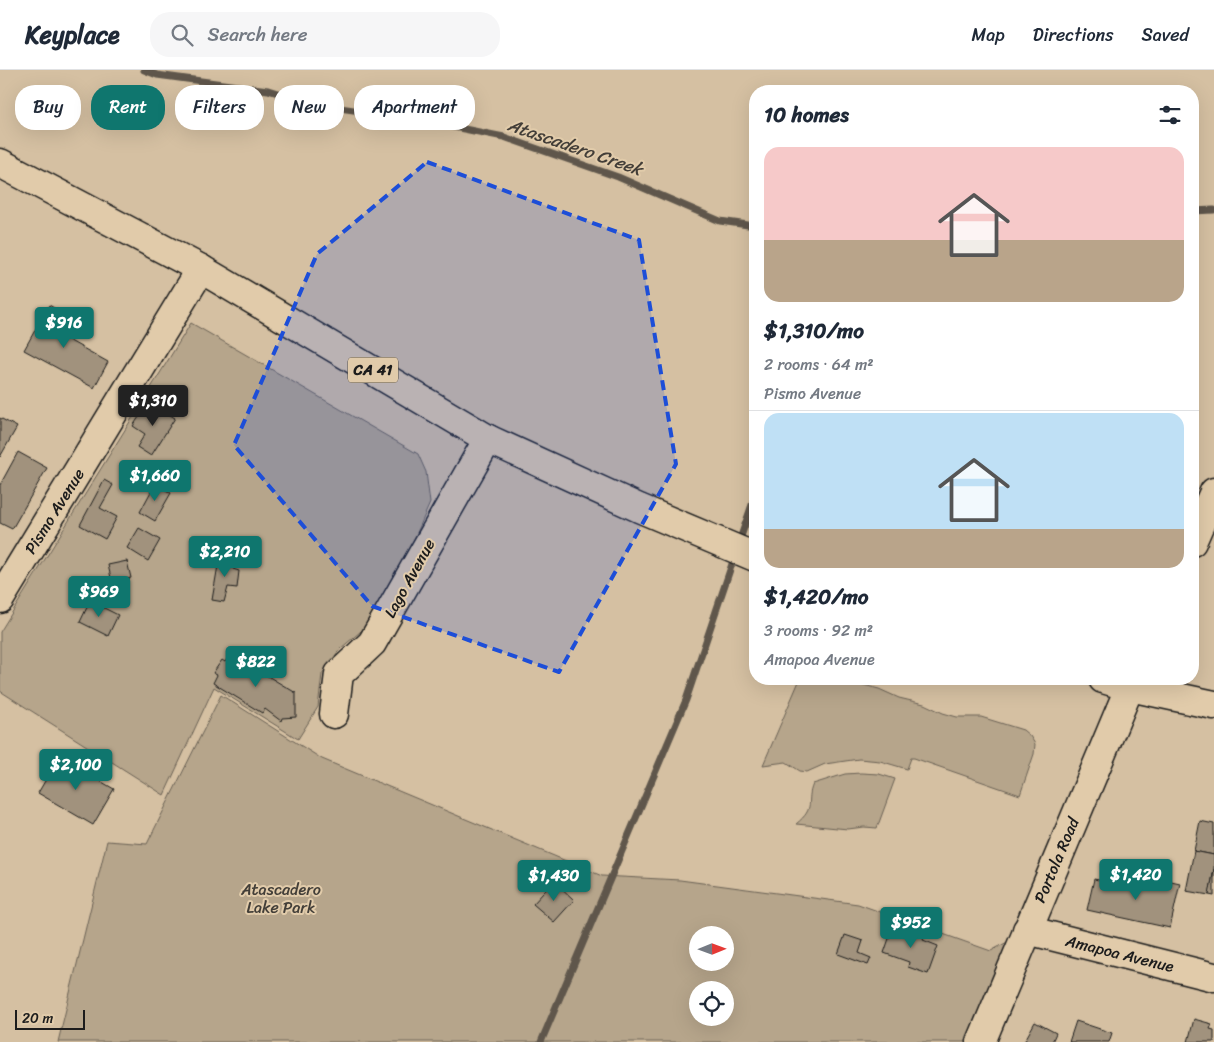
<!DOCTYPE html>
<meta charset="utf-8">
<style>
:root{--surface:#fff;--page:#f6f6f7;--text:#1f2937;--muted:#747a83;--line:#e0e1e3;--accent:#0f766e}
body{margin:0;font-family:Sriracha,sans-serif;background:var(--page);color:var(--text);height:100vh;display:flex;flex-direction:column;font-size:19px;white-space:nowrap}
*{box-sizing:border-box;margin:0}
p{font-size:16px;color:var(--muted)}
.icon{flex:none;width:28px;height:28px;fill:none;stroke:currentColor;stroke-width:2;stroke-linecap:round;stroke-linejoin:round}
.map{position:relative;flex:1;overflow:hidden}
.panel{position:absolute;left:749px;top:15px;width:450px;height:600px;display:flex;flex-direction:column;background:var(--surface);border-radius:20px;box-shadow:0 5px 20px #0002}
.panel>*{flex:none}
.guide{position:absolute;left:15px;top:15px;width:475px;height:45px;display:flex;gap:10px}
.needle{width:32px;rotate:89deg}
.fabs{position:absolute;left:689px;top:856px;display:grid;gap:10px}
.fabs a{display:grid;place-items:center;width:45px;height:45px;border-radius:50%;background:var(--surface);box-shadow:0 5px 20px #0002;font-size:25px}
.scale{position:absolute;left:15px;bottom:12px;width:70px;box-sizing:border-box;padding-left:5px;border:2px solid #1c1c1c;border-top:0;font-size:14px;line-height:18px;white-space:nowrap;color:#1c1c1c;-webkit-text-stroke:4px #e1cbaa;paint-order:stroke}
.price{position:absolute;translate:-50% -42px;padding:0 11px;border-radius:5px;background:var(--accent);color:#fff;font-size:16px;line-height:32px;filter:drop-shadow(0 1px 2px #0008)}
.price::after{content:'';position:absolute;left:50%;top:30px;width:15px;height:11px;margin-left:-8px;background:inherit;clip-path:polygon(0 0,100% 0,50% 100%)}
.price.active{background:#222;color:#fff}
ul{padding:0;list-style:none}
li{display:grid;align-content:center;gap:10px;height:265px;padding:0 15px}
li+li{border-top:1px solid var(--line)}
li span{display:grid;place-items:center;height:155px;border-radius:15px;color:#555}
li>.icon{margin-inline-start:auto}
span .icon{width:90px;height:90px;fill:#fffc;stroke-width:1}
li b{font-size:21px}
h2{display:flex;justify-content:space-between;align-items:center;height:60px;padding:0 15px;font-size:21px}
.chip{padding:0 18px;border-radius:20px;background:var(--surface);box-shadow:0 5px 20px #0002;font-size:18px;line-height:45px}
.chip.active{background:var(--accent);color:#fff}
header{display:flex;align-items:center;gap:30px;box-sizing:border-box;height:70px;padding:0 25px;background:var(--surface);border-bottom:1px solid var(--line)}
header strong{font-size:24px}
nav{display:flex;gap:28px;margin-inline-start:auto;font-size:18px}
.search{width:350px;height:45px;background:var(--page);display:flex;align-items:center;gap:12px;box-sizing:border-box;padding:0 18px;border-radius:20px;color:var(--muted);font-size:19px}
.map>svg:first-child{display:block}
.green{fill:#b6a58b;stroke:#696054;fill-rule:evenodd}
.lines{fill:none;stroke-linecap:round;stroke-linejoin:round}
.stream{stroke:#5f574c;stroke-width:7}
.building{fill:#a1927d;stroke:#1c1c1c}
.minor-casing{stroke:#1c1c1c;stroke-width:31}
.tertiary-casing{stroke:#1c1c1c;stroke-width:31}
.primary-casing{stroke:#1c1c1c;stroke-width:31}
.minor{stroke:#e1cbaa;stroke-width:28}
.tertiary{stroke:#e1cbaa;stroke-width:28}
.primary{stroke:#e1cbaa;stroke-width:28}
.marked{fill:#1d4ed8;fill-opacity:0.2;stroke:#1d4ed8;stroke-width:4;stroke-dasharray:10 6;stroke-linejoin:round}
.labels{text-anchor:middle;stroke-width:4;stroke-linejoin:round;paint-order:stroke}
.shield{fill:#e1cbaa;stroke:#575047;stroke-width:1}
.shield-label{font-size:15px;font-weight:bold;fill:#1c1c1c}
.street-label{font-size:16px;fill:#1c1c1c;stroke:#e1cbaa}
.park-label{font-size:16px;fill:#423e38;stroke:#e1cbaa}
.water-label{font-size:18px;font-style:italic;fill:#433e38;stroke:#e1cbaa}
</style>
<header>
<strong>Keyplace</strong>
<div class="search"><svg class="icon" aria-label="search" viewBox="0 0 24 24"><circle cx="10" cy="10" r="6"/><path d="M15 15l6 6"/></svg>Search here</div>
<nav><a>Map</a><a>Directions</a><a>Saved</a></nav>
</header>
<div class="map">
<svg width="1214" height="972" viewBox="0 0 1214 972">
<rect width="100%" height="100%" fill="#d5c0a2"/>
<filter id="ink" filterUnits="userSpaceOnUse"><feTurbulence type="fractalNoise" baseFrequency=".02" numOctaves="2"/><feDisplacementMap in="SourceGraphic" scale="10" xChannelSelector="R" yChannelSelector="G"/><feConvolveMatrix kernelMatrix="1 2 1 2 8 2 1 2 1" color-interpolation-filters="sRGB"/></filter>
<g filter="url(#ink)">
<!-- green -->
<g class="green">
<polygon points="191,253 418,384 426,402 430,433 388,529 374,550 340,579 322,604 318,637 298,669 214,617 164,725 0,621 0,562"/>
<polygon points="800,609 848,609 856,613 879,619 899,628 924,634 943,643 957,647 981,647 1023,660 1030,666 1035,674 1034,684 1020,725 914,688 911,688 907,699 880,691 859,689 825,694 807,702 800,701 786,692 763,695"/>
<path d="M221 625 322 689 602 806 680 810 858 834 991 881 1027 861 983 972H58L107 771 147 774ZM698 865H725V892H698ZM698 920H725V948H698Z"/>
<path d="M861 703 879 704 895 709 877 758 864 757 848 759 796 754C817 737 805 732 813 714L845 704Z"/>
</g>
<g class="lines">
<!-- stream -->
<g class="stream">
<polyline points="144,0 157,5 268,20 313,34 414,49 504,67 618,107 720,151 755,156"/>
<polyline points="1192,141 1214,140"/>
<polyline points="738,475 755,426"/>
<polyline points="541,972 686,630 735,485"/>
</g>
</g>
<!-- building -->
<g class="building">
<polygon points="49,235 73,249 63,267 108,292 94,318 24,280"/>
<polygon points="149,332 175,348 151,386 137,377 145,364 133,356"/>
<polygon points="0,348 17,357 0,387"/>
<polygon points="18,382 47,398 12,459 0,453 0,415"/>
<polygon points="104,410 113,415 100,438 117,447 105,469 80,455"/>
<polygon points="155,414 171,423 155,451 140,442"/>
<polygon points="139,458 160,470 148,491 127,478"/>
<polygon points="220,484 233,486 233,499 239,501 237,518 228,517 224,532 212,530"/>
<polygon points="127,491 131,508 112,512 108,495"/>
<polygon points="90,531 118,545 108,566 80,552"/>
<polygon points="231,584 296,623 296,647 282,648 281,651 265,639 262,643 213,613 217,605 213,603 222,590 225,592"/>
<polygon points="59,687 114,719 93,755 38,723"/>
<polygon points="1200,751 1214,754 1214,785 1194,781"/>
<polygon points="1194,781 1214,785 1214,799 1209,825 1186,821"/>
<polygon points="1214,799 1214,826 1209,825"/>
<polygon points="1149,806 1180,813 1170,858 1087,840 1094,809 1146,820"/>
<polygon points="554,811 574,830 554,852 533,834"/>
<polygon points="894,854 925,865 923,870 938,876 928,904 908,897 909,892 884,883"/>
<polygon points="845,865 863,871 859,883 871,888 868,895 838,884"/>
<polygon points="1194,949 1212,954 1210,959 1214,960 1214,972 1188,972"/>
<polygon points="1076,951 1112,963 1109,972 1069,972"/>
<polygon points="1035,952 1056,963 1052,972 1024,972"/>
</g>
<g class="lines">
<!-- minor casing -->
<g class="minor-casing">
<g id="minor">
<polyline points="0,529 201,199"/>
<polyline points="334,644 339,604 372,573 488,369"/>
<polyline points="1027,860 1214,907"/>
</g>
</g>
<!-- tertiary casing -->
<g class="tertiary-casing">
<g id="tertiary">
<polyline points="1192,472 1214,422"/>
<polyline points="981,972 1133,609"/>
</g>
</g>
<!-- primary casing -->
<g class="primary-casing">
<g id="primary">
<polyline points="0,93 201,199 488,369 639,438 755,487"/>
<polyline points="1103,609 1130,617 1214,635"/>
</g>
</g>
<!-- minor -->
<use href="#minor" class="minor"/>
<!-- tertiary -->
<use href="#tertiary" class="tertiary"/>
<!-- primary -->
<use href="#primary" class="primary"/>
</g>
</g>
<!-- marked area -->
<path class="marked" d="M427 92 639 170 676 394 559 602 372 536 234 375 317 184Z"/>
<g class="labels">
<!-- shield labels -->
<rect class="shield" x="348" y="287.5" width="50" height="25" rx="4"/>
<g class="shield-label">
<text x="373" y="305">CA 41</text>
</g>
<!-- street labels -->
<g class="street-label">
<text transform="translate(54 441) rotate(-58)" y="6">Pismo Avenue</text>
<text transform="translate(409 508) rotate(-61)" y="6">Lago Avenue</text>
<text transform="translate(1056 790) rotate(-67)" y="6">Portola Road</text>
<text transform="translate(1120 883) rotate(14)" y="6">Amapoa Avenue</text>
</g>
<!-- park labels -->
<g class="park-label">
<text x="281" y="825">Atascadero<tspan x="281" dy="18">Lake Park</tspan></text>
</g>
<!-- water labels -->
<g class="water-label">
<text transform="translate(575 77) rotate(19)" y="6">Atascadero Creek</text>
</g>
</g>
</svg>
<div class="fabs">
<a><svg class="needle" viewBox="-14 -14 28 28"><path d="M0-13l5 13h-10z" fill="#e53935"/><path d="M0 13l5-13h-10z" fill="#747a83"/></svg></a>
<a><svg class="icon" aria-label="locate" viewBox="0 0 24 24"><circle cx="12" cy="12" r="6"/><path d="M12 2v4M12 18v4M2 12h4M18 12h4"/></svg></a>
</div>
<div class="scale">20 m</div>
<b class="price" style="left:64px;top:279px">$916</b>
<b class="price active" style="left:153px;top:357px">$1,310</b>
<b class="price" style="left:155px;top:432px">$1,660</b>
<b class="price" style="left:225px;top:508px">$2,210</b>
<b class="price" style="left:99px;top:548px">$969</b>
<b class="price" style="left:256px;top:618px">$822</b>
<b class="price" style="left:76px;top:721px">$2,100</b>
<b class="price" style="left:1136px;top:831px">$1,420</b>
<b class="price" style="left:554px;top:832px">$1,430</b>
<b class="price" style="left:911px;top:879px">$952</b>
<div class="guide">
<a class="chip">Buy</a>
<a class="chip active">Rent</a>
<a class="chip">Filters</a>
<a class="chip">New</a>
<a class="chip">Apartment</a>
</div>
<section class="panel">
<h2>10 homes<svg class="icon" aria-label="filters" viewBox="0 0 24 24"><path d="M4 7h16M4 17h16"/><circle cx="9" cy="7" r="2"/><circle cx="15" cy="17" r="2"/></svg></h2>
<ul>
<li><span style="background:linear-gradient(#f6c9c9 60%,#b9a48a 0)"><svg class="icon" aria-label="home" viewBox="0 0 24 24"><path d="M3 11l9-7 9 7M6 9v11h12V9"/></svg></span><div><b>$1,310/mo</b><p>2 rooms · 64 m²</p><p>Pismo Avenue</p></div></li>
<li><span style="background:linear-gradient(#bfe0f5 75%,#b9a48a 0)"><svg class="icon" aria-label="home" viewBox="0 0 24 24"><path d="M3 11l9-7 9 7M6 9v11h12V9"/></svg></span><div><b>$1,420/mo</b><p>3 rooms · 92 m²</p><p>Amapoa Avenue</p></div></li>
</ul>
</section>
</div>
